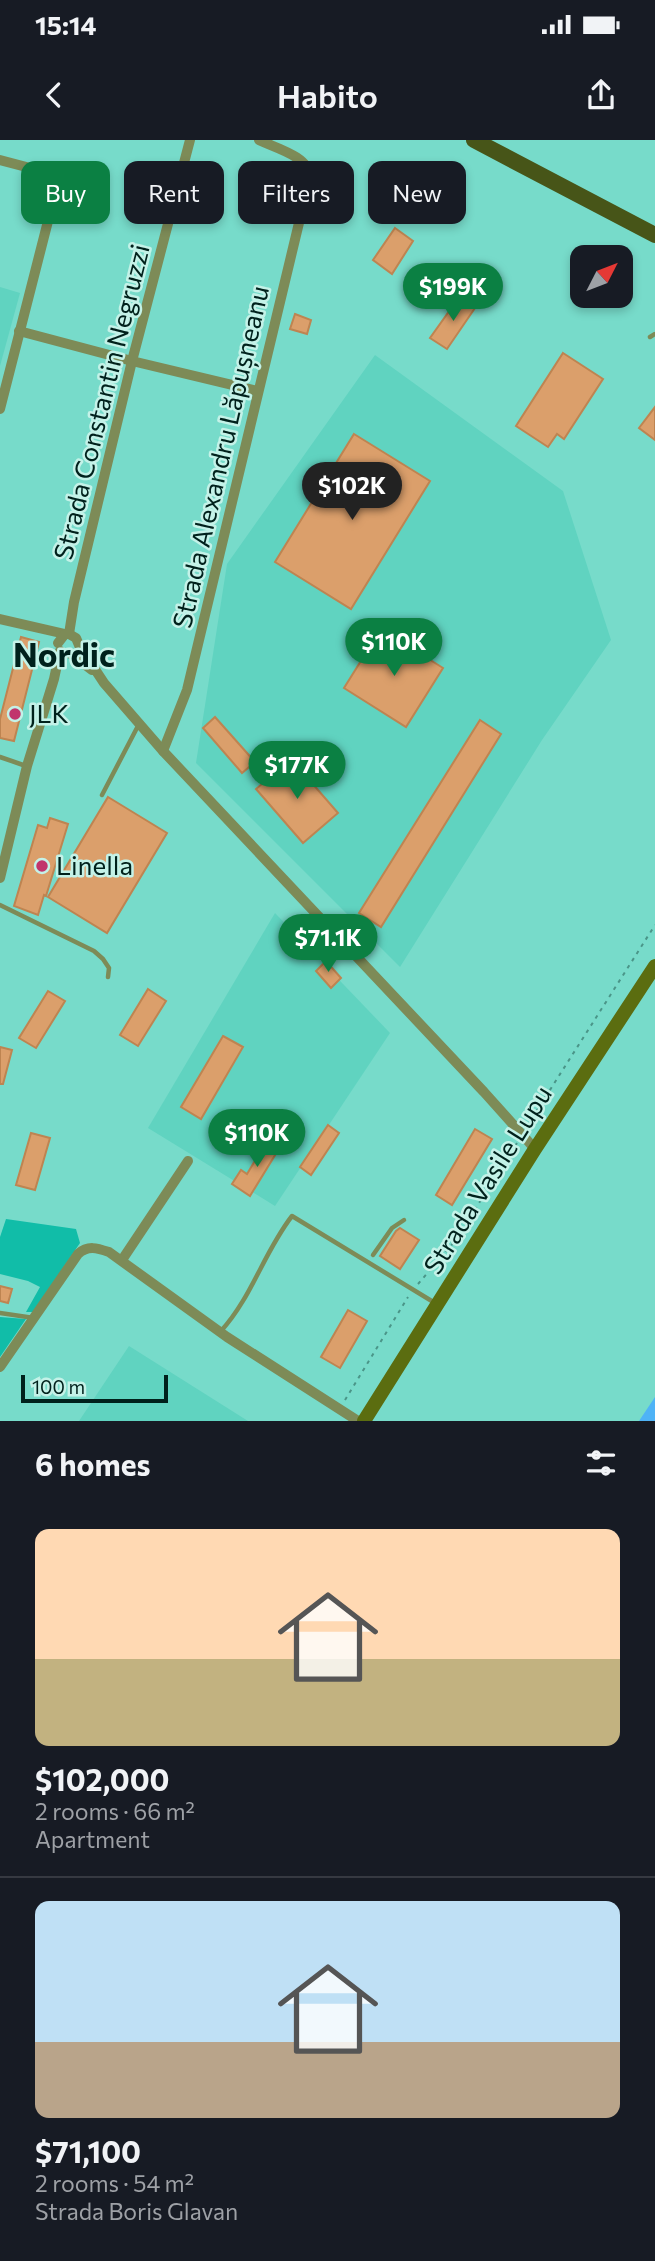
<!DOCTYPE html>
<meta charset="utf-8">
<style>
:root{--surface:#171b24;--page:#20242c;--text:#f1f3f6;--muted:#9ea1a6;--line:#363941;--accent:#0b8043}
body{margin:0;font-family:Commissioner,sans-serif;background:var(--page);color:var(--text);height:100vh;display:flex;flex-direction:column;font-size:26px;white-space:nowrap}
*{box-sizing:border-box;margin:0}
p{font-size:23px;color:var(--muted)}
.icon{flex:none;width:38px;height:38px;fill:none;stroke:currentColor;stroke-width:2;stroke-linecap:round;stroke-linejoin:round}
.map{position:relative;height:1281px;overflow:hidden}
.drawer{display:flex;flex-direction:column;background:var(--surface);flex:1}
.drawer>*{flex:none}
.hud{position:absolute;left:21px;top:21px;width:614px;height:63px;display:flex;gap:14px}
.needle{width:46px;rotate:48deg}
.buttons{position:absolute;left:570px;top:105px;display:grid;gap:14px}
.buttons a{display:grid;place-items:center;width:63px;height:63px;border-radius:14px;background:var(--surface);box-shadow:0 4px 10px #0003;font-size:35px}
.scale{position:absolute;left:21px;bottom:18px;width:147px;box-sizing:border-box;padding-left:7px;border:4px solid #00211c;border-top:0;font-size:19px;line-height:24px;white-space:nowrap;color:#00211c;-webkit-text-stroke:5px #c4f2e8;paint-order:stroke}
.price{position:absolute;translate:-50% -60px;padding:0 16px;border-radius:24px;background:var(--accent);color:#fff;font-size:23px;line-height:46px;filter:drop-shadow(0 2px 4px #0008)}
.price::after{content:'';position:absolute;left:50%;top:42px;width:21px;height:16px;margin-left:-10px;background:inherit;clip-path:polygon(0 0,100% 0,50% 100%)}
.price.selected{background:#222;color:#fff}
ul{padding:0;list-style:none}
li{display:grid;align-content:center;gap:14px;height:371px;padding:0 35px}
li+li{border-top:2px solid var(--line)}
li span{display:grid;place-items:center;height:217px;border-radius:14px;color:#555}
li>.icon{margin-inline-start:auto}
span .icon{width:126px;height:126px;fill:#fffc;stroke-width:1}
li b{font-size:30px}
h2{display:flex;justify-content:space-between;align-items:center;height:84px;padding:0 35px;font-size:30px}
.tag{padding:0 24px;border-radius:14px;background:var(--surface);box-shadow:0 4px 10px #0003;font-size:24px;line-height:63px}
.tag.selected{background:var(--accent);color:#fff}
.status{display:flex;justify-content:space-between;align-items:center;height:49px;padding:0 35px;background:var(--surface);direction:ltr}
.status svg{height:19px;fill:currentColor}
header{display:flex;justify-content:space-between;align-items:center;height:91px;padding:0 35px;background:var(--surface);font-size:32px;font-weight:600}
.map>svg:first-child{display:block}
.built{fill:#60d3c0}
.green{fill:#11bda8}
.water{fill:#4fb3f6}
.building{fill:#db9f6b;stroke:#be8451;stroke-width:2}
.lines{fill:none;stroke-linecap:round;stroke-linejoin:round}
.path{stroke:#4a9588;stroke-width:2;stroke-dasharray:3.5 5;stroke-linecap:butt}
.lane{stroke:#7d8b57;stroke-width:4.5}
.street{stroke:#7d8b57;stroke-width:10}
.secondary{stroke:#5b6d10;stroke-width:14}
.primary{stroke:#475518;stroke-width:16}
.poi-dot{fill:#c1356c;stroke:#c4f2e8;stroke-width:2.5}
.labels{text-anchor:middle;stroke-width:5;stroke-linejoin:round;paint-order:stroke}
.street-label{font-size:26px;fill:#00211c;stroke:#c4f2e8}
.poi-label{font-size:26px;fill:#00211c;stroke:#c4f2e8;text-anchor:start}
.district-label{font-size:33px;font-weight:bold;fill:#00211c;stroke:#c4f2e8}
</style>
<div class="status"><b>15:14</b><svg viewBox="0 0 49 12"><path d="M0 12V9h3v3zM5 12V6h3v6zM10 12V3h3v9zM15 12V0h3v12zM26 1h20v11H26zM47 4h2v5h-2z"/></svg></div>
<header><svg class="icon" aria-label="back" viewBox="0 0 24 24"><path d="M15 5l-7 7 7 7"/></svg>Habito<svg class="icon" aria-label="share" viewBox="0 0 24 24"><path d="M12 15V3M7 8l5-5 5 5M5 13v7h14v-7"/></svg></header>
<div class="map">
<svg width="655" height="1281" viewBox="0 0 655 1281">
<rect width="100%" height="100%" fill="#77dbca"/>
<!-- built -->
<g class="built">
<polygon points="0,147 20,153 0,226"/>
<polygon points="375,215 563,351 611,500 542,600 400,827 196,623 227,424"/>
<polygon points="275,773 390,893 275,1066 148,988"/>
<polygon points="129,1206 248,1281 79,1281"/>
</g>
<!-- green -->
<g class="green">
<polygon points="6,1079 76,1089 80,1103 33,1172 26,1172 40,1147 28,1141 0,1134 0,1097"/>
<polygon points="0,1177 26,1179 0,1217"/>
</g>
<!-- water -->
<polygon class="water" points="655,1257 655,1281 639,1281"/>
<!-- building -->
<g class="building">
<polygon points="395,88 413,101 392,134 373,120"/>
<polygon points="460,156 475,168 447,209 430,198"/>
<polygon points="295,174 311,180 307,194 290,189"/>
<polygon points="563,213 603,239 564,299 557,294 548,307 516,286"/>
<polygon points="655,267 655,300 639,288"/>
<polygon points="354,294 430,341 351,469 275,422"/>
<polygon points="381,489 443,528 406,587 344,548"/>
<polygon points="21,497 39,502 14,601 0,598 0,579"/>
<polygon points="215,577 255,622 242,633 203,588"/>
<polygon points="480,580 501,594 381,787 359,773"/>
<polygon points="291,619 338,673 303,703 256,649"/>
<polygon points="108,657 167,693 107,793 48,757"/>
<polygon points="50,678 68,684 46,756 44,755 38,775 14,766 38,685 47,688"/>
<polygon points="326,821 341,838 331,848 316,831"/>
<polygon points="148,849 166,861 138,906 120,895"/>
<polygon points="48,851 65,861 36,908 19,898"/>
<polygon points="223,896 243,907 201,979 181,967"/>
<polygon points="0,907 12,910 3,944 0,944"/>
<polygon points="328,985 339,993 311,1035 300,1027"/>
<polygon points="475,989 492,999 452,1065 436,1055"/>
<polygon points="31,993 50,998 35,1050 16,1045"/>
<polygon points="268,999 280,1007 250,1056 232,1044 241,1030 247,1034"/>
<polygon points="400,1088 419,1100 400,1129 380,1116 396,1091"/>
<polygon points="0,1146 12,1149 8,1163 0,1161"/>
<polygon points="348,1170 367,1181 340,1228 321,1217"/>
</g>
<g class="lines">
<!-- path -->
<g class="path">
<polyline points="527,986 655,785"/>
<polyline points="418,1144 455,1101 517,1003"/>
<polyline points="345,1260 408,1157"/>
</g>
<!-- lane -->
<g class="lane">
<polyline points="650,197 655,194"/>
<polyline points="0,617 26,626"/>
<polyline points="102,655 139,584"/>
<polyline points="0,765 94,811 103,819 109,828 108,837"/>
<polyline points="373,1115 392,1088 404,1080"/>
<polyline points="0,1173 34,1178"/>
<path d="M221 1191C252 1157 264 1112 292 1076L435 1163"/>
</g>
<!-- street -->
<g class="street">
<polyline points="0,20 53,34 58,42 0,269"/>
<polyline points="19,191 132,221 258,251"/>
<polyline points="0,479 65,494"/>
<polyline points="69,494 74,462 132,221 190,0"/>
<polyline points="58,503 65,494 69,494 76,498 79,505 104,543 163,611 484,952 535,1009"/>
<polyline points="71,514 92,530"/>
<path d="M163 611 187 550 310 37C309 16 275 8 259 0"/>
<polyline points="0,738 27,626 54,539 60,511"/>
<polyline points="122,1120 188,1021"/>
<path d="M0 1227 78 1114C88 1105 97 1108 109 1112L227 1197 358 1281"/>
</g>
<!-- secondary -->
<polyline class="secondary" points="364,1281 535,1009 655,826"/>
<!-- primary -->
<polyline class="primary" points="474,0 655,95"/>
</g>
<!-- markers -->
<g class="poi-dot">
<circle cx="15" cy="574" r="7"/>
<circle cx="42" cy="726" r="7"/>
</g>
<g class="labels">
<!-- street labels -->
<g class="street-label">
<text transform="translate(102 262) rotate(-76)" y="9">Strada Constantin Negruzzi</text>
<text transform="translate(221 317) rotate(-77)" y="9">Strada Alexandru Lăpușneanu</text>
<text transform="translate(488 1040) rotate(-58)" y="9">Strada Vasile Lupu</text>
</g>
<!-- poi labels -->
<g class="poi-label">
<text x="29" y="583">JLK</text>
<text x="56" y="735">Linella</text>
</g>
<!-- district labels -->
<g class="district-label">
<text x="64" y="527">Nordic</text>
</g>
</g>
</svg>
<div class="buttons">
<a><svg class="needle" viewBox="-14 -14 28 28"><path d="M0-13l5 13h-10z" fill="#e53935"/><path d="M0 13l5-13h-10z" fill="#9ea1a6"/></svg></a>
</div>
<div class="scale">100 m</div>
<b class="price" style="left:453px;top:183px">$199K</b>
<b class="price selected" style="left:352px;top:382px">$102K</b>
<b class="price" style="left:394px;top:538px">$110K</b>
<b class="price" style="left:297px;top:661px">$177K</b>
<b class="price" style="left:328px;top:834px">$71.1K</b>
<b class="price" style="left:257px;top:1029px">$110K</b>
<div class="hud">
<a class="tag selected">Buy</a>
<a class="tag">Rent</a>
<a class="tag">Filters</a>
<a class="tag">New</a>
</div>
</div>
<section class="drawer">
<h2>6 homes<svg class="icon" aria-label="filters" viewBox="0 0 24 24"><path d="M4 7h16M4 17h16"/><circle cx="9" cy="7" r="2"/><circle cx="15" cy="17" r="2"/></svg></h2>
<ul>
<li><span style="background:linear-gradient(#ffd9b3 60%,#c2b280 0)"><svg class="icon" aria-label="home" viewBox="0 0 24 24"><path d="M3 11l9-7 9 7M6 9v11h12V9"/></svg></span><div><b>$102,000</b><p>2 rooms · 66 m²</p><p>Apartment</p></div></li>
<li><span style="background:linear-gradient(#bfe0f5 65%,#b9a48a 0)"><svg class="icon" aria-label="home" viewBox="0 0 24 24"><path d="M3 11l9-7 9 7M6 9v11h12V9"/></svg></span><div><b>$71,100</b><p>2 rooms · 54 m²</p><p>Strada Boris Glavan</p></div></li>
</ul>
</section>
